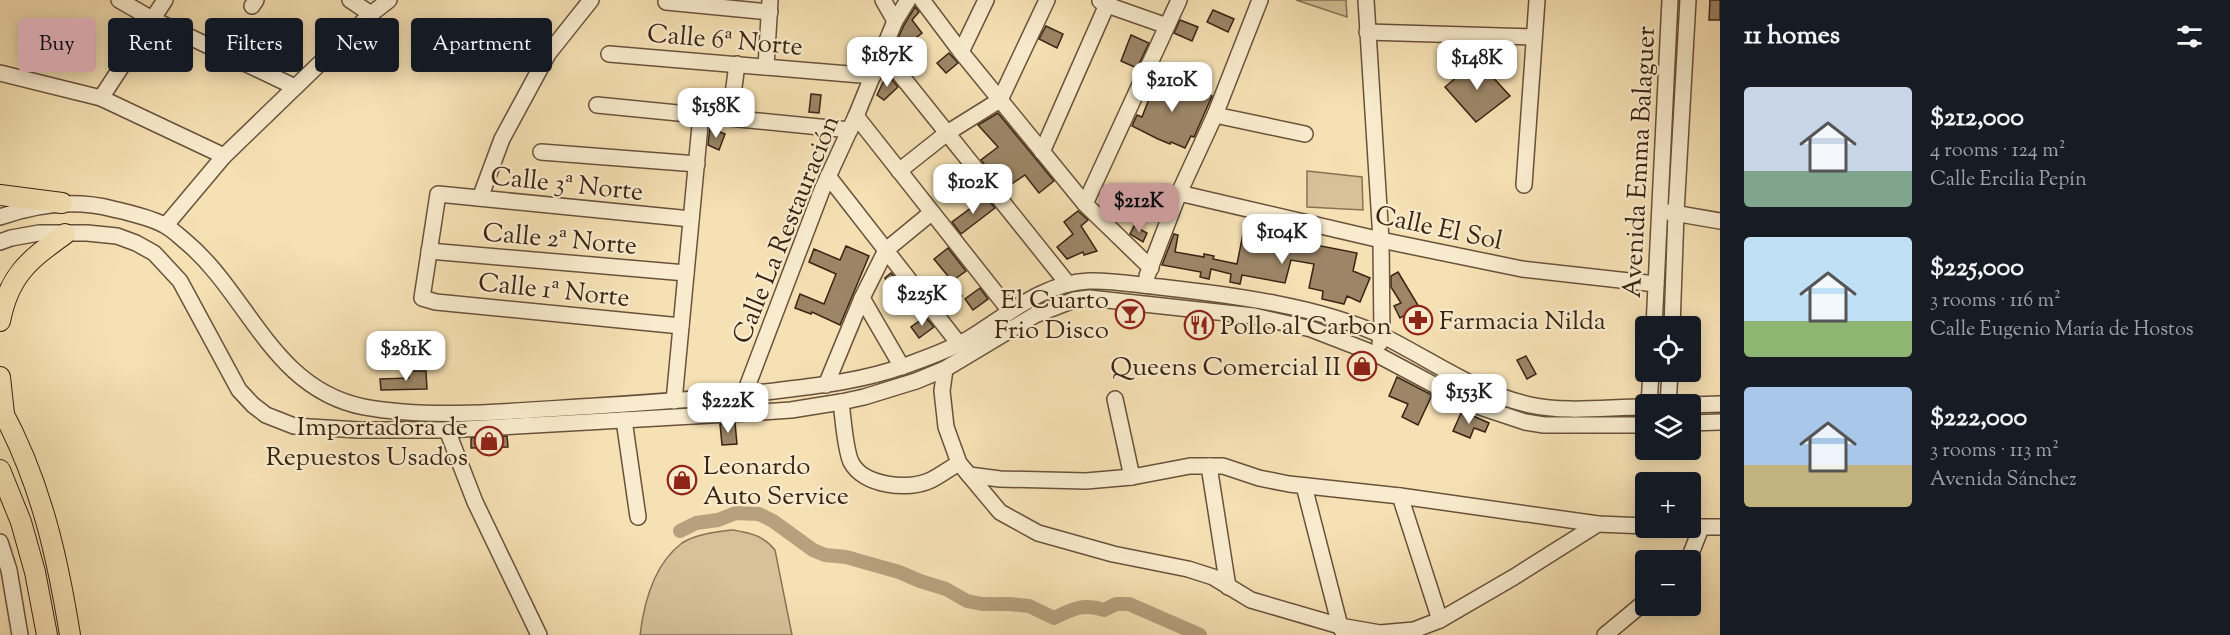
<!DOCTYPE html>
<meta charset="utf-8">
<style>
:root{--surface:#171b24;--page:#20242c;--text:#f1f3f6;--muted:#9ea1a6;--accent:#c59692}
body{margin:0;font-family:"Sorts Mill Goudy",serif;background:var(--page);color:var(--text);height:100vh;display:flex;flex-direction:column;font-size:22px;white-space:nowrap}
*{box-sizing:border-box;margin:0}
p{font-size:20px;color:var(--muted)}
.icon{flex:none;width:33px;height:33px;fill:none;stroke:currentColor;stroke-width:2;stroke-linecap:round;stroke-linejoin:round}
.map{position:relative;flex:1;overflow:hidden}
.panel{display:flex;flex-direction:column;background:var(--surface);width:510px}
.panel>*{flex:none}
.guide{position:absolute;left:18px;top:18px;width:570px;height:54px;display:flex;gap:12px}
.buttons{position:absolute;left:1635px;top:316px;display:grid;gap:12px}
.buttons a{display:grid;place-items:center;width:66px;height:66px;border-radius:6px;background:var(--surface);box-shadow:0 3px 15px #0003;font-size:30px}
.price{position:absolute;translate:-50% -51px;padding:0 14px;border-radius:12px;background:#fff;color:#222;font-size:20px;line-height:39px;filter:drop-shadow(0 2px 3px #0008)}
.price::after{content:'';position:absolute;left:50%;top:36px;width:18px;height:14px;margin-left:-9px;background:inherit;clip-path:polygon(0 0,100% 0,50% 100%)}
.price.active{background:var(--accent);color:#111}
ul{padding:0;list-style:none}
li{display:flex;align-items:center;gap:18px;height:150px;padding:0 24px}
li span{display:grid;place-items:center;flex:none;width:168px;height:120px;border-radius:6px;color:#555}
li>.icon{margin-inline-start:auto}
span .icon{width:72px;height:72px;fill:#fffc;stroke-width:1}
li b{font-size:26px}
h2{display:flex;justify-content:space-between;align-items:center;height:72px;padding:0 24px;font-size:26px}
.chip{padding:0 21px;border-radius:6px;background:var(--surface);box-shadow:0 3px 15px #0003;font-size:21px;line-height:54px}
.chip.active{background:var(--accent);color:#111}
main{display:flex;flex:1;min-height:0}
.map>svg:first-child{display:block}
.green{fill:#d6c199;stroke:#887256;stroke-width:1.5}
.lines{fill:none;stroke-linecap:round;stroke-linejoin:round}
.canal{stroke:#b6a07d;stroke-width:14}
.building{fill:#9c8667;stroke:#3a2313;stroke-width:1.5}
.minor-casing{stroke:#69523b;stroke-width:18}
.major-casing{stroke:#3a2313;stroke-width:22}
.minor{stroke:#f9ecce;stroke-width:15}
.major{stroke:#f6e1b4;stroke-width:20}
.labels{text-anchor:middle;stroke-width:4.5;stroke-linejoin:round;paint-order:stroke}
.street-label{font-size:26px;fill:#3a2313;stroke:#f9ecce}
.poi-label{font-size:26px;fill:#3a2313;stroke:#f9ecce;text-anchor:end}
</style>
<main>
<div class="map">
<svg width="1720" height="635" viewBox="0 0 1720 635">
<rect width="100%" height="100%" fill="#f6e1b4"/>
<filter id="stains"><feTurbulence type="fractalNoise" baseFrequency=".00333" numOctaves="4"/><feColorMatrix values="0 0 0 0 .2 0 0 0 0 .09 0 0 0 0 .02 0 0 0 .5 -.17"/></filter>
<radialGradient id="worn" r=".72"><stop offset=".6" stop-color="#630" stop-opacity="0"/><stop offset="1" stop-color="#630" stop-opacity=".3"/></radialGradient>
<!-- green -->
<g class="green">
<polygon points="1296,0 1346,0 1347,17"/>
<polygon points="1307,171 1362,177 1363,210 1307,207"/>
<path d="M732 530C750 533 763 535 775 550L792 635H640C644 602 654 564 682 543 696 534 716 532 732 530Z"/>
</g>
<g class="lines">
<!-- canal -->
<path class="canal" d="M680 531 696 523 718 520 736 513 759 514 773 521 813 550 825 555 846 557 899 572 920 581 946 589 967 601 982 604H1009L1029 606 1054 618C1072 609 1084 603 1104 610L1116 604H1129L1200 635"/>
</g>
<!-- building -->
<g class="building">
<polygon points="1710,0 1720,0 1720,20 1709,20"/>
<polygon points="915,7 919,12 912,20 922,33 896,53 893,50 904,25"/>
<polygon points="1213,10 1234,19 1228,32 1207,22"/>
<polygon points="1180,20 1198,27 1192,41 1174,33"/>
<polygon points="1046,26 1063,34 1057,48 1039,39"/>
<polygon points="1131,35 1149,43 1137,68 1121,61"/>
<polygon points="949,53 958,63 946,73 937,63"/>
<polygon points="1477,60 1510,96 1476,122 1445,87"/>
<polygon points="887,74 898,87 884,100 877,95"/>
<polygon points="1154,78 1200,97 1202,91 1212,96 1194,137 1191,136 1185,148 1171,142 1170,144 1158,139 1132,126 1137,115 1142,117 1149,99 1145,97"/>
<polygon points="811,94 821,95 819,113 809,112"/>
<polygon points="998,113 1054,181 1039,193 1025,175 1004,189 981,160 998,147 978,125"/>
<polygon points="710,128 725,134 719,150 708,145"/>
<polygon points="986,197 995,208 961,234 952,222"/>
<polygon points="1078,211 1088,220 1081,226 1097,251 1084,255 1083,252 1067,259 1057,247 1073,234 1064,222"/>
<polygon points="1134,226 1147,233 1143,242 1130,234"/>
<polygon points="1249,232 1357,253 1353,271 1370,278 1360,302 1347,296 1344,304 1322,299 1323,291 1309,288 1314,264 1291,260 1285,283 1242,275 1240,284 1230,282 1231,274 1211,269 1209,279 1200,277 1201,272 1162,265 1174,234 1178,235 1175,252 1204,257 1204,254 1214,256 1213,259 1237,264 1243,234 1248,235"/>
<polygon points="846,246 869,256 840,325 812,312 811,314 795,308 800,294 824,304 836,274 809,262 814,249 840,260"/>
<polygon points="948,248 966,271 952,281 934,259"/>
<polygon points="1398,272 1428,322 1416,329 1407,314 1400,318 1394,306 1401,303 1391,287 1391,276"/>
<polygon points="891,273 900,284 892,289 885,278"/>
<polygon points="951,285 962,296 949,307 939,296"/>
<polygon points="980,288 988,299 973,310 965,299"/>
<polygon points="925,317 934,327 919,338 911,327"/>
<polygon points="1526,356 1536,374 1527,379 1517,360"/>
<polygon points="408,371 426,371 427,389 381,390 380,379 409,378"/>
<polygon points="1397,377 1432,395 1418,425 1402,417 1408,404 1389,396"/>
<polygon points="1462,411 1489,423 1485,432 1474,428 1470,438 1453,431"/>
<polygon points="735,423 737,444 722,445 720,424"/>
<polygon points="507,436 508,447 471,448 471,438"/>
</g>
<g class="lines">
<!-- minor casing -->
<g class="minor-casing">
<g id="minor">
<polyline points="119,0 152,19 295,87"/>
<polyline points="350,0 371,14"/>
<polyline points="883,0 895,21"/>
<polyline points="922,0 961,52 1085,204 1151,268"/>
<polyline points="1366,0 1381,240 1382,336 1380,343"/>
<polyline points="1100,1 1107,5 1167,26"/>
<polyline points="666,2 770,12"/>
<polyline points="252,6 256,0"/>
<polyline points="1367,32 1534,37"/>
<polyline points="961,52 986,0"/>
<polyline points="883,53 1068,284"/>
<polyline points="609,54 873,76"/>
<polyline points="766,67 770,0"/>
<polyline points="0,73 101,98 224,156"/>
<polyline points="101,98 165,0"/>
<polyline points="597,105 850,130"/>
<polyline points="1215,115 1305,134"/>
<polyline points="856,116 1010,311"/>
<polyline points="730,118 737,64"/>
<polyline points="541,152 697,164"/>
<polyline points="1042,152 1109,0"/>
<polyline points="899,171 947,133 1000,100 1047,0"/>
<polyline points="828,176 959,344"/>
<polyline points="1524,185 1537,0"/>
<polyline points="1179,193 1381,240 1522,269 1656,284"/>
<polyline points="480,198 502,139 548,54 591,0"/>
<polyline points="1085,204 1179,0"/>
<polyline points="1668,212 1720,221"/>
<path d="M0 217C37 204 75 199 113 209 130 213 149 217 164 225 172 229 179 236 185 241 249 294 272 389 364 407 435 420 524 410 596 406 658 402 720 398 782 390 824 385 865 380 904 366 926 358 950 350 970 338 1008 315 1042 283 1089 281 1112 280 1137 285 1160 287 1231 295 1320 306 1385 337 1433 361 1476 393 1530 405 1567 413 1608 407 1646 407"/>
<polyline points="166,225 224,156 371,14 389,0"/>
<polyline points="0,242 11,238 39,233 87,233 117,236 136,243 154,253 180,281 239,390 253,405 266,415 294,426 359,430 447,430 746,413 791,410 841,402 864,397 916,381 945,369 1035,315 1074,300 1089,298 1254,316 1311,329 1378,355 1468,403 1525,422 1544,425 1646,425"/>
<polyline points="429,251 686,273"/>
<polyline points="1147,276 1179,193 1215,115 1260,0"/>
<polyline points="862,298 902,367"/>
<polyline points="681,326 436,302 422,298 438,194 691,219"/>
<polyline points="1654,327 1670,0"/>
<polyline points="1672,327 1676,213 1688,0"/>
<polyline points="945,369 942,391 946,427 959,463 1000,512 1038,533 1113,554 1188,569 1213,577 1251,600 1340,626 1380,633 1414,630 1440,620 1514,577 1598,524"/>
<polyline points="826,385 862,298 886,250 931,213"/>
<polyline points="1115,399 1132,477"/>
<polyline points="674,401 701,115"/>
<path d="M841 402C843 417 845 449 851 462 863 486 909 491 931 480 941 475 950 468 959 463"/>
<polyline points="745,404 744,395 822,190 856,116 895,21 908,0"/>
<polyline points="1649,405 1651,372"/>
<polyline points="1668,405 1670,372"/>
<polyline points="1690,405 1720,404"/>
<polyline points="624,420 638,517"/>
<polyline points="1690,423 1720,422"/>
<polyline points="447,430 475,502 539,635"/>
<polyline points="1209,466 1228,587"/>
<polyline points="969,475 1000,479 1086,481 1132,477 1190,466 1223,466 1259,478 1289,484 1400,496 1598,524 1646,526"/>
<polyline points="1304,486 1340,626 1344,634"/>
<polyline points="1400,496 1440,620"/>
<polyline points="1693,527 1720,527"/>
<polyline points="0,542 9,570 20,635"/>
<polyline points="1688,561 1701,528"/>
<polyline points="1605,635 1646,601"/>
</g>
</g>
<!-- major casing -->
<g class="major-casing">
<g id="major">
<polyline points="0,195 62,203"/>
<path d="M0 321C9 275 29 260 65 234"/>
<polyline points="0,377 4,414"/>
<path d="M0 407C40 480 57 554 70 635"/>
<polyline points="0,470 21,522 35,572 47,635"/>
</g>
</g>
<!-- minor -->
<use href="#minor" class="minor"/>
<!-- major -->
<use href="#major" class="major"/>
</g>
<!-- icons -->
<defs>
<g id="bar-ring" transform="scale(1.5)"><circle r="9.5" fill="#f9ecce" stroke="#8f2418" stroke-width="1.5"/><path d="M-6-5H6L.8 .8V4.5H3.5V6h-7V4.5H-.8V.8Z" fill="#8f2418"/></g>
<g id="pharmacy-ring" transform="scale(1.5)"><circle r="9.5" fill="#f9ecce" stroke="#8f2418" stroke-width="1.5"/><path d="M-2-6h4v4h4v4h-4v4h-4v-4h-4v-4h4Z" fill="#8f2418"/></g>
<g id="restaurant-ring" transform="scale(1.5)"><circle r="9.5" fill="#f9ecce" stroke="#8f2418" stroke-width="1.5"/><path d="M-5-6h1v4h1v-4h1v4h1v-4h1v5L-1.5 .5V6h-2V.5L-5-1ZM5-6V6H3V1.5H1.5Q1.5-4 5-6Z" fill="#8f2418"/></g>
<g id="shop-ring" transform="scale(1.5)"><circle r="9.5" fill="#f9ecce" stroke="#8f2418" stroke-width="1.5"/><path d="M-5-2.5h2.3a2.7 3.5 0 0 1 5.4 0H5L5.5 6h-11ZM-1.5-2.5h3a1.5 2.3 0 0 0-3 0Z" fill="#8f2418"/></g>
</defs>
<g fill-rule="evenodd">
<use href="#bar-ring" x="1130" y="314"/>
<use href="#pharmacy-ring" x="1418" y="320"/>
<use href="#restaurant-ring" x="1199" y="325"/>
<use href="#shop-ring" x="1362" y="366"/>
<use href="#shop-ring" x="489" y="441"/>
<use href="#shop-ring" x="682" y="480"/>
</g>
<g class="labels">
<!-- street labels -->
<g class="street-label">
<text transform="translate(725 39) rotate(5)" y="9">Calle 6ª Norte</text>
<text transform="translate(1638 162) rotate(-87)" y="9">Avenida Emma Balaguer</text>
<text transform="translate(567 183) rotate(6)" y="9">Calle 3ª Norte</text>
<text transform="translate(1439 227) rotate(12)" y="9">Calle El Sol</text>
<text transform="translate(785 229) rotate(-68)" y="9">Calle La Restauración</text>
<text transform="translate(560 238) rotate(5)" y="9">Calle 2ª Norte</text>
<text transform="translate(554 289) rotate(6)" y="9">Calle 1ª Norte</text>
</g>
<!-- poi labels -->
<g class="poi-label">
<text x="1109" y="308">El Cuarto<tspan x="1109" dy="30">Frio Disco</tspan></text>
<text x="1439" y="329" text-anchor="start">Farmacia Nilda</text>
<text x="1220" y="334" text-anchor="start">Pollo al Carbon</text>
<text x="1341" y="375">Queens Comercial II</text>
<text x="468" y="435">Importadora de<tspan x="468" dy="30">Repuestos Usados</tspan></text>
<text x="703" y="474" text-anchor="start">Leonardo<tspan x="703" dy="30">Auto Service</tspan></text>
</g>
</g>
<rect width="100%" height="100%" filter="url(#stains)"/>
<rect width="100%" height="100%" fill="url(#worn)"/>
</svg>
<div class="buttons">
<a><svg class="icon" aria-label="locate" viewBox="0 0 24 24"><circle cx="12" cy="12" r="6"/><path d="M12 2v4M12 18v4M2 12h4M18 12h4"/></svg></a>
<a><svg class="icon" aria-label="layers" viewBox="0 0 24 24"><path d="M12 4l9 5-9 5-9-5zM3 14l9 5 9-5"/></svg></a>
<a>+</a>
<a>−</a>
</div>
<b class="price" style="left:887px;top:88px">$187K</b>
<b class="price" style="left:1477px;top:91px">$148K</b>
<b class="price" style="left:1172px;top:113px">$210K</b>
<b class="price" style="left:716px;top:139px">$158K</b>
<b class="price" style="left:973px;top:215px">$102K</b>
<b class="price active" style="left:1139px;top:234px">$212K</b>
<b class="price" style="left:1282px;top:265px">$104K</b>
<b class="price" style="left:922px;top:327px">$225K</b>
<b class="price" style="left:406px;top:382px">$281K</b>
<b class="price" style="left:1469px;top:425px">$153K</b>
<b class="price" style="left:728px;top:434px">$222K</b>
<div class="guide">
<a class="chip active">Buy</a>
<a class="chip">Rent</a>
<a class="chip">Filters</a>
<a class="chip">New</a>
<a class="chip">Apartment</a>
</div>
</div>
<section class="panel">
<h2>11 homes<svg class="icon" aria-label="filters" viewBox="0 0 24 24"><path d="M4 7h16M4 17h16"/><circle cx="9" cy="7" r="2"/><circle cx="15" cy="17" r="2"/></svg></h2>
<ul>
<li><span style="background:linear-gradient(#c9d6e8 70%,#7fa58c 0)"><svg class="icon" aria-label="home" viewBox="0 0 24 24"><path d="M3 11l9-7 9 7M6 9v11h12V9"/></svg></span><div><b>$212,000</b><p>4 rooms · 124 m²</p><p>Calle Ercilia Pepín</p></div></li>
<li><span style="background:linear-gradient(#bfe0f5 70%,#8fb573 0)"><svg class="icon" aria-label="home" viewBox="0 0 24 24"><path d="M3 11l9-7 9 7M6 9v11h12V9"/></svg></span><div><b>$225,000</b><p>3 rooms · 116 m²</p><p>Calle Eugenio María de Hostos</p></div></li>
<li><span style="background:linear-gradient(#a9c7e8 65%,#c2b280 0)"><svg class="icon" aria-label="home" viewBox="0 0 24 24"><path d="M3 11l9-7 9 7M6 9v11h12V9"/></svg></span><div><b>$222,000</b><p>3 rooms · 113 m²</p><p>Avenida Sánchez</p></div></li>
</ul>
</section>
</main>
